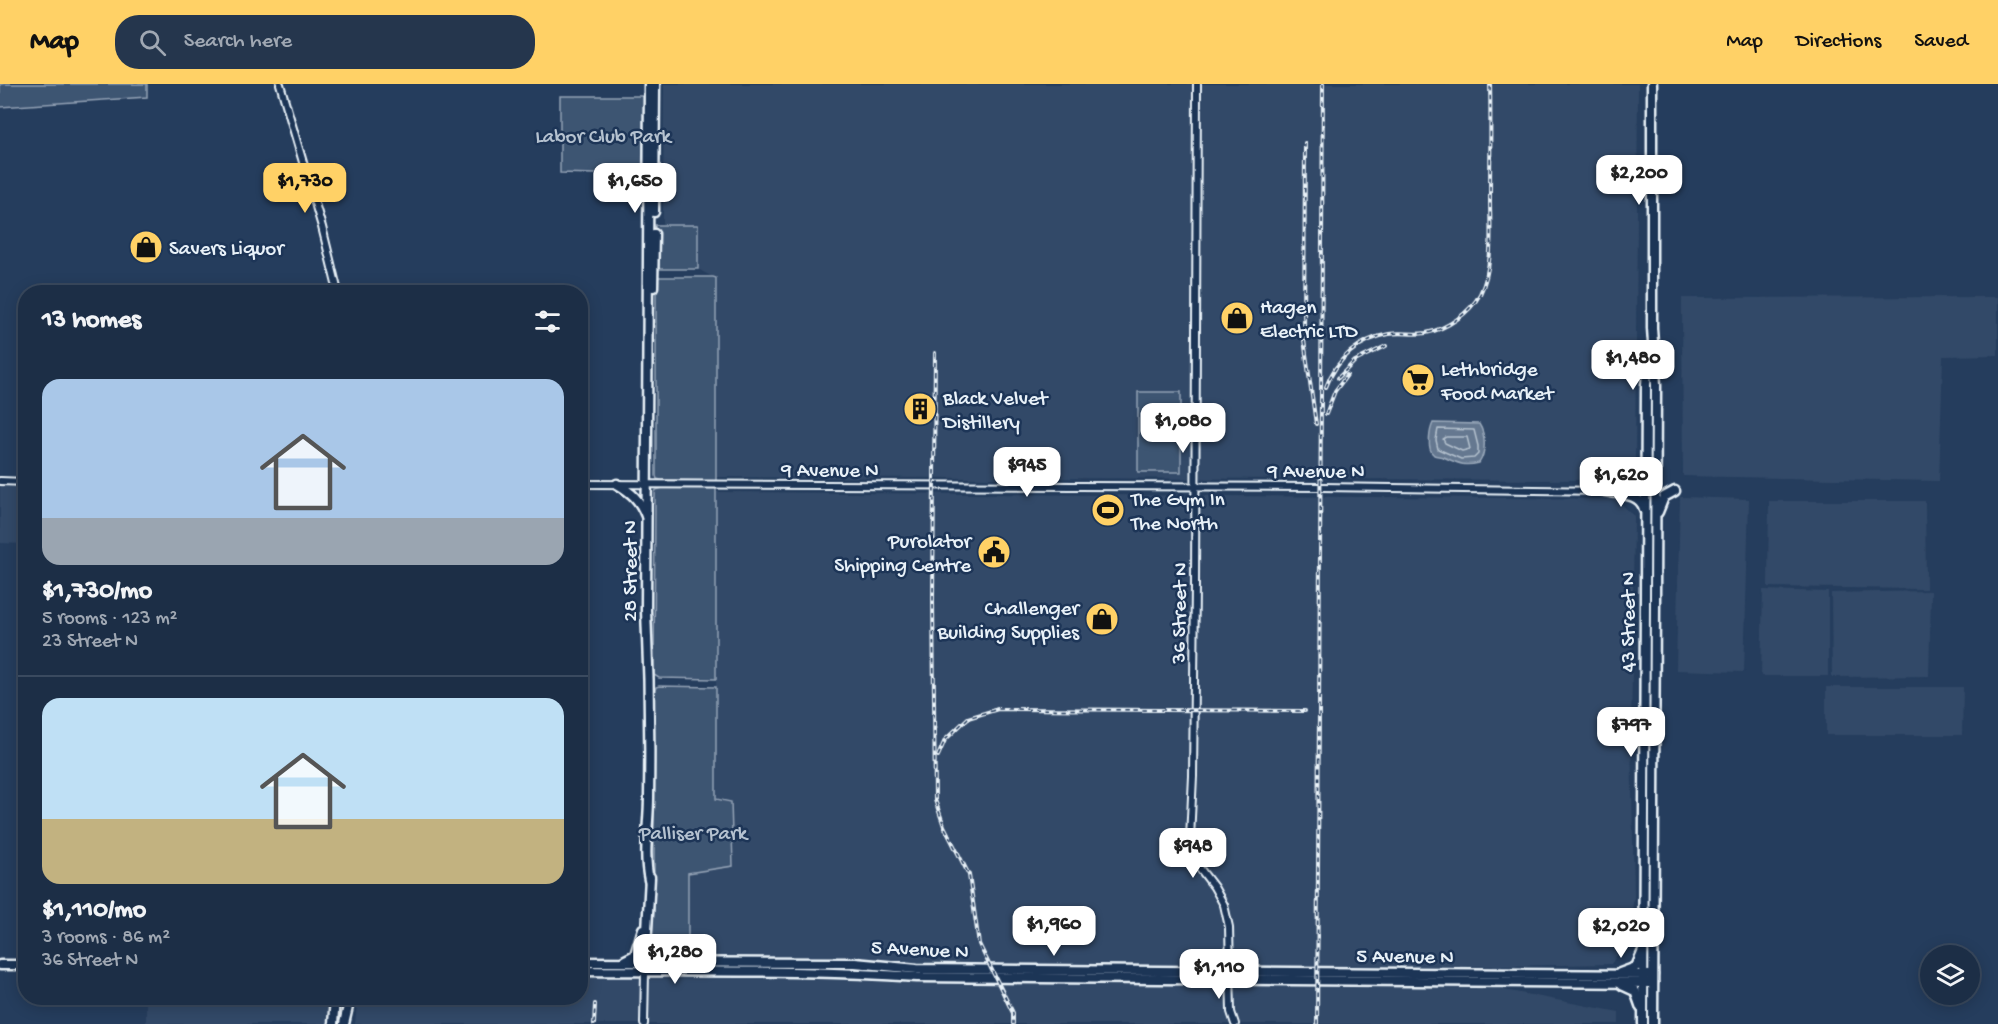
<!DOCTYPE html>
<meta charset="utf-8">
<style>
:root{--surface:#1c2e46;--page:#25364d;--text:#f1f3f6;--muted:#a0a8b3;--line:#3a4a5f;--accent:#ffd166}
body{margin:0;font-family:"Gochi Hand",sans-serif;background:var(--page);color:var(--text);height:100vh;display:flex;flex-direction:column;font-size:22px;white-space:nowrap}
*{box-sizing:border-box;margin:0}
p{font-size:20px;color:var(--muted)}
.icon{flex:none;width:33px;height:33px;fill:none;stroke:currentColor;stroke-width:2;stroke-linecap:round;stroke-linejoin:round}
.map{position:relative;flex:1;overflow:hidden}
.panel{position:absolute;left:18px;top:201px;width:570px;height:720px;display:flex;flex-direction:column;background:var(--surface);border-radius:24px;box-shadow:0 3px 15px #0003,0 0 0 2px var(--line)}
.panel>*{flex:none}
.tools{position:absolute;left:1920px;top:861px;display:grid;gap:12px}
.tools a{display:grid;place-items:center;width:60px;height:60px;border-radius:50%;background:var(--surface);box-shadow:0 3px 15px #0003,0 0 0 2px var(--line);font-size:30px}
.price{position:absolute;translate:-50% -51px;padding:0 14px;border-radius:12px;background:#fff;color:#222;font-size:20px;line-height:39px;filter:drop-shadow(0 2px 3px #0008)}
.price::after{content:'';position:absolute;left:50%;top:36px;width:18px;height:14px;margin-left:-9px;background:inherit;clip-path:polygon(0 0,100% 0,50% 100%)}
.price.on{background:var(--accent);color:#111}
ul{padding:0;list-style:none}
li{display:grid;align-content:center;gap:12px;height:318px;padding:0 24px}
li+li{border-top:2px solid var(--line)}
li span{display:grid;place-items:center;height:186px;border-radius:18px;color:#555}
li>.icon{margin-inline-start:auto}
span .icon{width:108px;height:108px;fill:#fffc;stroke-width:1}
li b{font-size:26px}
h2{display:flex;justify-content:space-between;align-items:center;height:72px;padding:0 24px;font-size:26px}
header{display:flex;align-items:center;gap:36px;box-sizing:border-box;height:84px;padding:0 30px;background:var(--accent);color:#111}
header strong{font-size:28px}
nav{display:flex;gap:33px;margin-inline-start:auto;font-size:21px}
.search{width:420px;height:54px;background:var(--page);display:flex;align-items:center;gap:15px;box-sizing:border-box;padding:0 21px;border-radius:24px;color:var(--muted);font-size:22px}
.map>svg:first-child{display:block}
.built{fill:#334a68}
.green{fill:#3e5472;stroke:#93a2b5;stroke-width:1.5}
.water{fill:#657890;stroke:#99a8ba;stroke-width:1.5}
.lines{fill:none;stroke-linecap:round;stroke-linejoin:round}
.shore{stroke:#b4c1ce;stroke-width:1.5}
.minor-casing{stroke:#e8f1f8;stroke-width:10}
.major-casing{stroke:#e8f1f8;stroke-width:13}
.minor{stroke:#1d3557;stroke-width:6}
.major{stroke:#1d3557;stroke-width:8}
.rail-casing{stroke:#e8f1f8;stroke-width:4}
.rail{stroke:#1d3557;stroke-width:1.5;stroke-dasharray:4.5;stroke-linecap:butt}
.labels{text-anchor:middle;stroke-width:5;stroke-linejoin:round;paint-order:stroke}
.park-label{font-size:21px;fill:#b5c2d0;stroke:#1d3557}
.poi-label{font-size:21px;fill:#e8f1f8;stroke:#1d3557;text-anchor:start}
.street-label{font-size:21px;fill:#e8f1f8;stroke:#1d3557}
</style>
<header>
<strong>Map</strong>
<div class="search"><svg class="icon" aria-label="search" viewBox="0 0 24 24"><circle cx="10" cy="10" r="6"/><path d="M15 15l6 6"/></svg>Search here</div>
<nav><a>Map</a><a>Directions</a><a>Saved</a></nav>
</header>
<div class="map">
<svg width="1998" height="940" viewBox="0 0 1998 940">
<rect width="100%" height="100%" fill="#253d5d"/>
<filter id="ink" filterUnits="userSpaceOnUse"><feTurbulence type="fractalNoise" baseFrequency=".0167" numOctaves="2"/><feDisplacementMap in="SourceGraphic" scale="12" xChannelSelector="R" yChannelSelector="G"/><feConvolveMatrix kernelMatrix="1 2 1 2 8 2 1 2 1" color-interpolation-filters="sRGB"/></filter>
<g filter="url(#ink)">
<!-- built -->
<g class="built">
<polygon points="664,0 1638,0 1635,378 1617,396 716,393 716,195 698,185 698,141 663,141"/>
<polygon points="1998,213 1998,271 1943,272 1939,397 1683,392 1682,214"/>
<polygon points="0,397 25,398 25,460 0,459"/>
<polygon points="716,408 1616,415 1634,432 1631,653 1634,813 1627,856 1611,880 1230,887 917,885 855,879 689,871 688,789 732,782 731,719 716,715"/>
<polygon points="1680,413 1749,415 1744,588 1676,586"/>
<polygon points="1769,417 1925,417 1926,505 1768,503"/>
<polygon points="1763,506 1828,508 1828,592 1761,592"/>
<polygon points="1931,507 1929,592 1832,593 1831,509"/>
<polygon points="1826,603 1963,603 1962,651 1826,651"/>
<polygon points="581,888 1231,894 1494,904 1619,928 1619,940 355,940 358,914 580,914"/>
<polygon points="146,914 335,914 333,940 146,940"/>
</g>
<!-- green -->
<g class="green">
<polygon points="0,0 147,0 147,13 0,23"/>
<polygon points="560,12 644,12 642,104 635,114 633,92 631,91 560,89"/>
<polygon points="655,141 698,141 698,185 657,185 656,182"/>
<polygon points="659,193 713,193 716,194 716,397 661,396 657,395 656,392 656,196"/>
<rect x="1138" y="308" width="43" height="80"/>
<polygon points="663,404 716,404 716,595 659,594 654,591 655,409 656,406"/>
<path d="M659 602 716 603V715L731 718 733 782 688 789V875C681 875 672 876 664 874 645 870 653 841 654 827V610L656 603Z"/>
</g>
<!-- water -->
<path class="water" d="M1433 339 1479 340C1486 351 1486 369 1479 379 1463 383 1458 379 1443 373 1440 372 1436 372 1434 371 1426 365 1430 345 1433 339Z"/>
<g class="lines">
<!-- shore -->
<g class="shore">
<polygon points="1438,345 1474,346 1478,362 1478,370 1474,374 1461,375 1438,365 1436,356"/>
<polygon points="1446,353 1467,353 1470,365 1462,367 1445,359 1443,355"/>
</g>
<!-- minor casing -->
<g class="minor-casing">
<g id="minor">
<polyline points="280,0 322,143 338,208"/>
<polyline points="1197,0 1195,502 1193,692 1190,754 1198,782 1214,803 1224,821 1229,843 1231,928 1235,940"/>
<polyline points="0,397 26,398"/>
<polyline points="580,400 1322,403 1606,407"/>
<polyline points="644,940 645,888"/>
</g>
</g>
<!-- major casing -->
<g class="major-casing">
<g id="major">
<polyline points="1652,0 1652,244 1656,301 1653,940"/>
<polyline points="654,128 655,0"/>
<polyline points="653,203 654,150"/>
<path d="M617 400C631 408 640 416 646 432"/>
<path d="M1604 407C1619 410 1640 409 1644 425"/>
<polyline points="1630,407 1639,397 1642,387"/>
<polyline points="1658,428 1664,413 1675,407"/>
<path d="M649 796C643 769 649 741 649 713 650 651 649 588 646 526L649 0"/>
<polyline points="625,876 635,871 643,845"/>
<polyline points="580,878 855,879 917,885 1653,891"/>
<polyline points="0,881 26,881"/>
<polyline points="645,882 650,793"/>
<path d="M580 887C693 888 805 885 917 893L1653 899"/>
<polyline points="1620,889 1636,883 1642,869"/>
<polyline points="1622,901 1635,907 1641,924"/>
<polyline points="333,940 335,914"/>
<polyline points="344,940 350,914"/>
<polyline points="1643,940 1646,301 1649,265"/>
</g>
</g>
<!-- minor -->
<use href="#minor" class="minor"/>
<!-- major -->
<use href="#major" class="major"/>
<!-- rail casing -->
<g class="rail-casing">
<g id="rail">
<polyline points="1305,59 1304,256 1316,340"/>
<polyline points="935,269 933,516 935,716 944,742 969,791 979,860 1013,929 1013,940"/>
<polyline points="1338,294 1355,277 1386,262"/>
<path d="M1326 303C1336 275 1360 255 1389 250 1401 248 1414 251 1426 249 1447 245 1470 229 1480 210 1494 182 1490 144 1490 115 1490 76 1491 38 1490 0"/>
<polyline points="1326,330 1335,307 1347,291"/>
<polyline points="938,672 945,656 968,634 998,625 1305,627"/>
<polyline points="594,940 595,920"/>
<polyline points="1317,940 1323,0"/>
</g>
</g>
<!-- rail -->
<use href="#rail" class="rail"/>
</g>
</g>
<!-- icons -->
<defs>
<g id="shop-disc" transform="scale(1.725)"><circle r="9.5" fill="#ffd166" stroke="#1d3557"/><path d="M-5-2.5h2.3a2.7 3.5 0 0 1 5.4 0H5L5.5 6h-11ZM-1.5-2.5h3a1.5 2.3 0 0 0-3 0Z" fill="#111"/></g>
<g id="supermarket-disc" transform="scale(1.725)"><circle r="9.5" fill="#ffd166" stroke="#1d3557"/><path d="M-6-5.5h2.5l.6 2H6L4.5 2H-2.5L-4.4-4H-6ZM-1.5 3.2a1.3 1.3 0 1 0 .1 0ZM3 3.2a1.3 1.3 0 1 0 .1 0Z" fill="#111"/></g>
<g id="building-disc" transform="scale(1.725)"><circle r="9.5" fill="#ffd166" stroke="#1d3557"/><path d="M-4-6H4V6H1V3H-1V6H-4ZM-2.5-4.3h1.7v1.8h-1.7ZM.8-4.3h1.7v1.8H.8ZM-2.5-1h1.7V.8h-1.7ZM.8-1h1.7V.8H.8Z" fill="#111"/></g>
<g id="stadium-disc" transform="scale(1.725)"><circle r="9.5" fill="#ffd166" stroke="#1d3557"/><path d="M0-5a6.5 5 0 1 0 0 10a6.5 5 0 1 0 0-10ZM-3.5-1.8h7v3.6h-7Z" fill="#111"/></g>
<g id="civic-disc" transform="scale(1.725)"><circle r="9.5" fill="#ffd166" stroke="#1d3557"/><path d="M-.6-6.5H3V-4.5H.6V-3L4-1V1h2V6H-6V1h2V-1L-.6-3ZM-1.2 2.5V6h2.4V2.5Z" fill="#111"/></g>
</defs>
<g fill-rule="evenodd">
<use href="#shop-disc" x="146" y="163"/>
<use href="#shop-disc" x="1237" y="234"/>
<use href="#supermarket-disc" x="1418" y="296"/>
<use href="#building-disc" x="920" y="325"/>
<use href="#stadium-disc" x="1108" y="426"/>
<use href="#civic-disc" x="994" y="468"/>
<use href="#shop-disc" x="1102" y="535"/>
</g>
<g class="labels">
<!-- park labels -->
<g class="park-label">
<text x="603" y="58">Labor Club Park</text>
<text x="693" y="755">Palliser Park</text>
</g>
<!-- poi labels -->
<g class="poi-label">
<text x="169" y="170">Savers Liquor</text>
<text x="1260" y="229">Hagen<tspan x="1260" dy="24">Electric LTD</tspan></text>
<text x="1441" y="291">Lethbridge<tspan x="1441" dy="24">Food Market</tspan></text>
<text x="943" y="320">Black Velvet<tspan x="943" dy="24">Distillery</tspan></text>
<text x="1131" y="421">The Gym In<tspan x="1131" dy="24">The North</tspan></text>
<text x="971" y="463" text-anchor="end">Purolator<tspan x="971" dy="24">Shipping Centre</tspan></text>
<text x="1079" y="530" text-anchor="end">Challenger<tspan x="1079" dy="24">Building Supplies</tspan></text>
</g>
<!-- street labels -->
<g class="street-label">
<text x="830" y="392">9 Avenue N</text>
<text x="1316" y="393">9 Avenue N</text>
<text transform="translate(629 487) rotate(-90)" y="7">28 Street N</text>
<text transform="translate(1178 529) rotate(-89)" y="7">36 Street N</text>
<text transform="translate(1627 538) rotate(-90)" y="7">43 Street N</text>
<text transform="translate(920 864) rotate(3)" y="7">5 Avenue N</text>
<text transform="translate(1405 871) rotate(1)" y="7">5 Avenue N</text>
</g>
</g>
</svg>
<div class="tools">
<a><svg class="icon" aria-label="layers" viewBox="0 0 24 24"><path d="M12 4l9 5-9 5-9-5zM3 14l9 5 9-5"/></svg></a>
</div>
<b class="price" style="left:1639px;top:122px">$2,200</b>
<b class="price on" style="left:305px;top:130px">$1,730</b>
<b class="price" style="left:635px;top:130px">$1,650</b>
<b class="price" style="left:1633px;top:307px">$1,480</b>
<b class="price" style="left:1183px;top:370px">$1,080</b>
<b class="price" style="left:1027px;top:414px">$945</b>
<b class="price" style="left:1621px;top:424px">$1,620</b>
<b class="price" style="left:1631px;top:674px">$797</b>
<b class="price" style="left:1193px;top:795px">$948</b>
<b class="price" style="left:1054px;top:873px">$1,960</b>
<b class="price" style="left:1621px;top:875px">$2,020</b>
<b class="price" style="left:675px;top:901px">$1,280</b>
<b class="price" style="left:1219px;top:916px">$1,110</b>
<section class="panel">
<h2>13 homes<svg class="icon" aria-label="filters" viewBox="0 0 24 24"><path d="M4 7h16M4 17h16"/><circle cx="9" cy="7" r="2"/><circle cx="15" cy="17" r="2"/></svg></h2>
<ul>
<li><span style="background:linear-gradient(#a9c7e8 75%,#9aa5b1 0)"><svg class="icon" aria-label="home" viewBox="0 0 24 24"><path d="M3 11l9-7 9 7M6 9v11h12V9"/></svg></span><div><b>$1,730/mo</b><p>5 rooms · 123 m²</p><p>23 Street N</p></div></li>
<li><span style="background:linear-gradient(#bfe0f5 65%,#c2b280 0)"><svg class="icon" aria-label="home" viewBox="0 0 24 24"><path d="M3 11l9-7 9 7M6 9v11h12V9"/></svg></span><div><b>$1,110/mo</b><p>3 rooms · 86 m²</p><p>36 Street N</p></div></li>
</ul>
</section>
</div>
